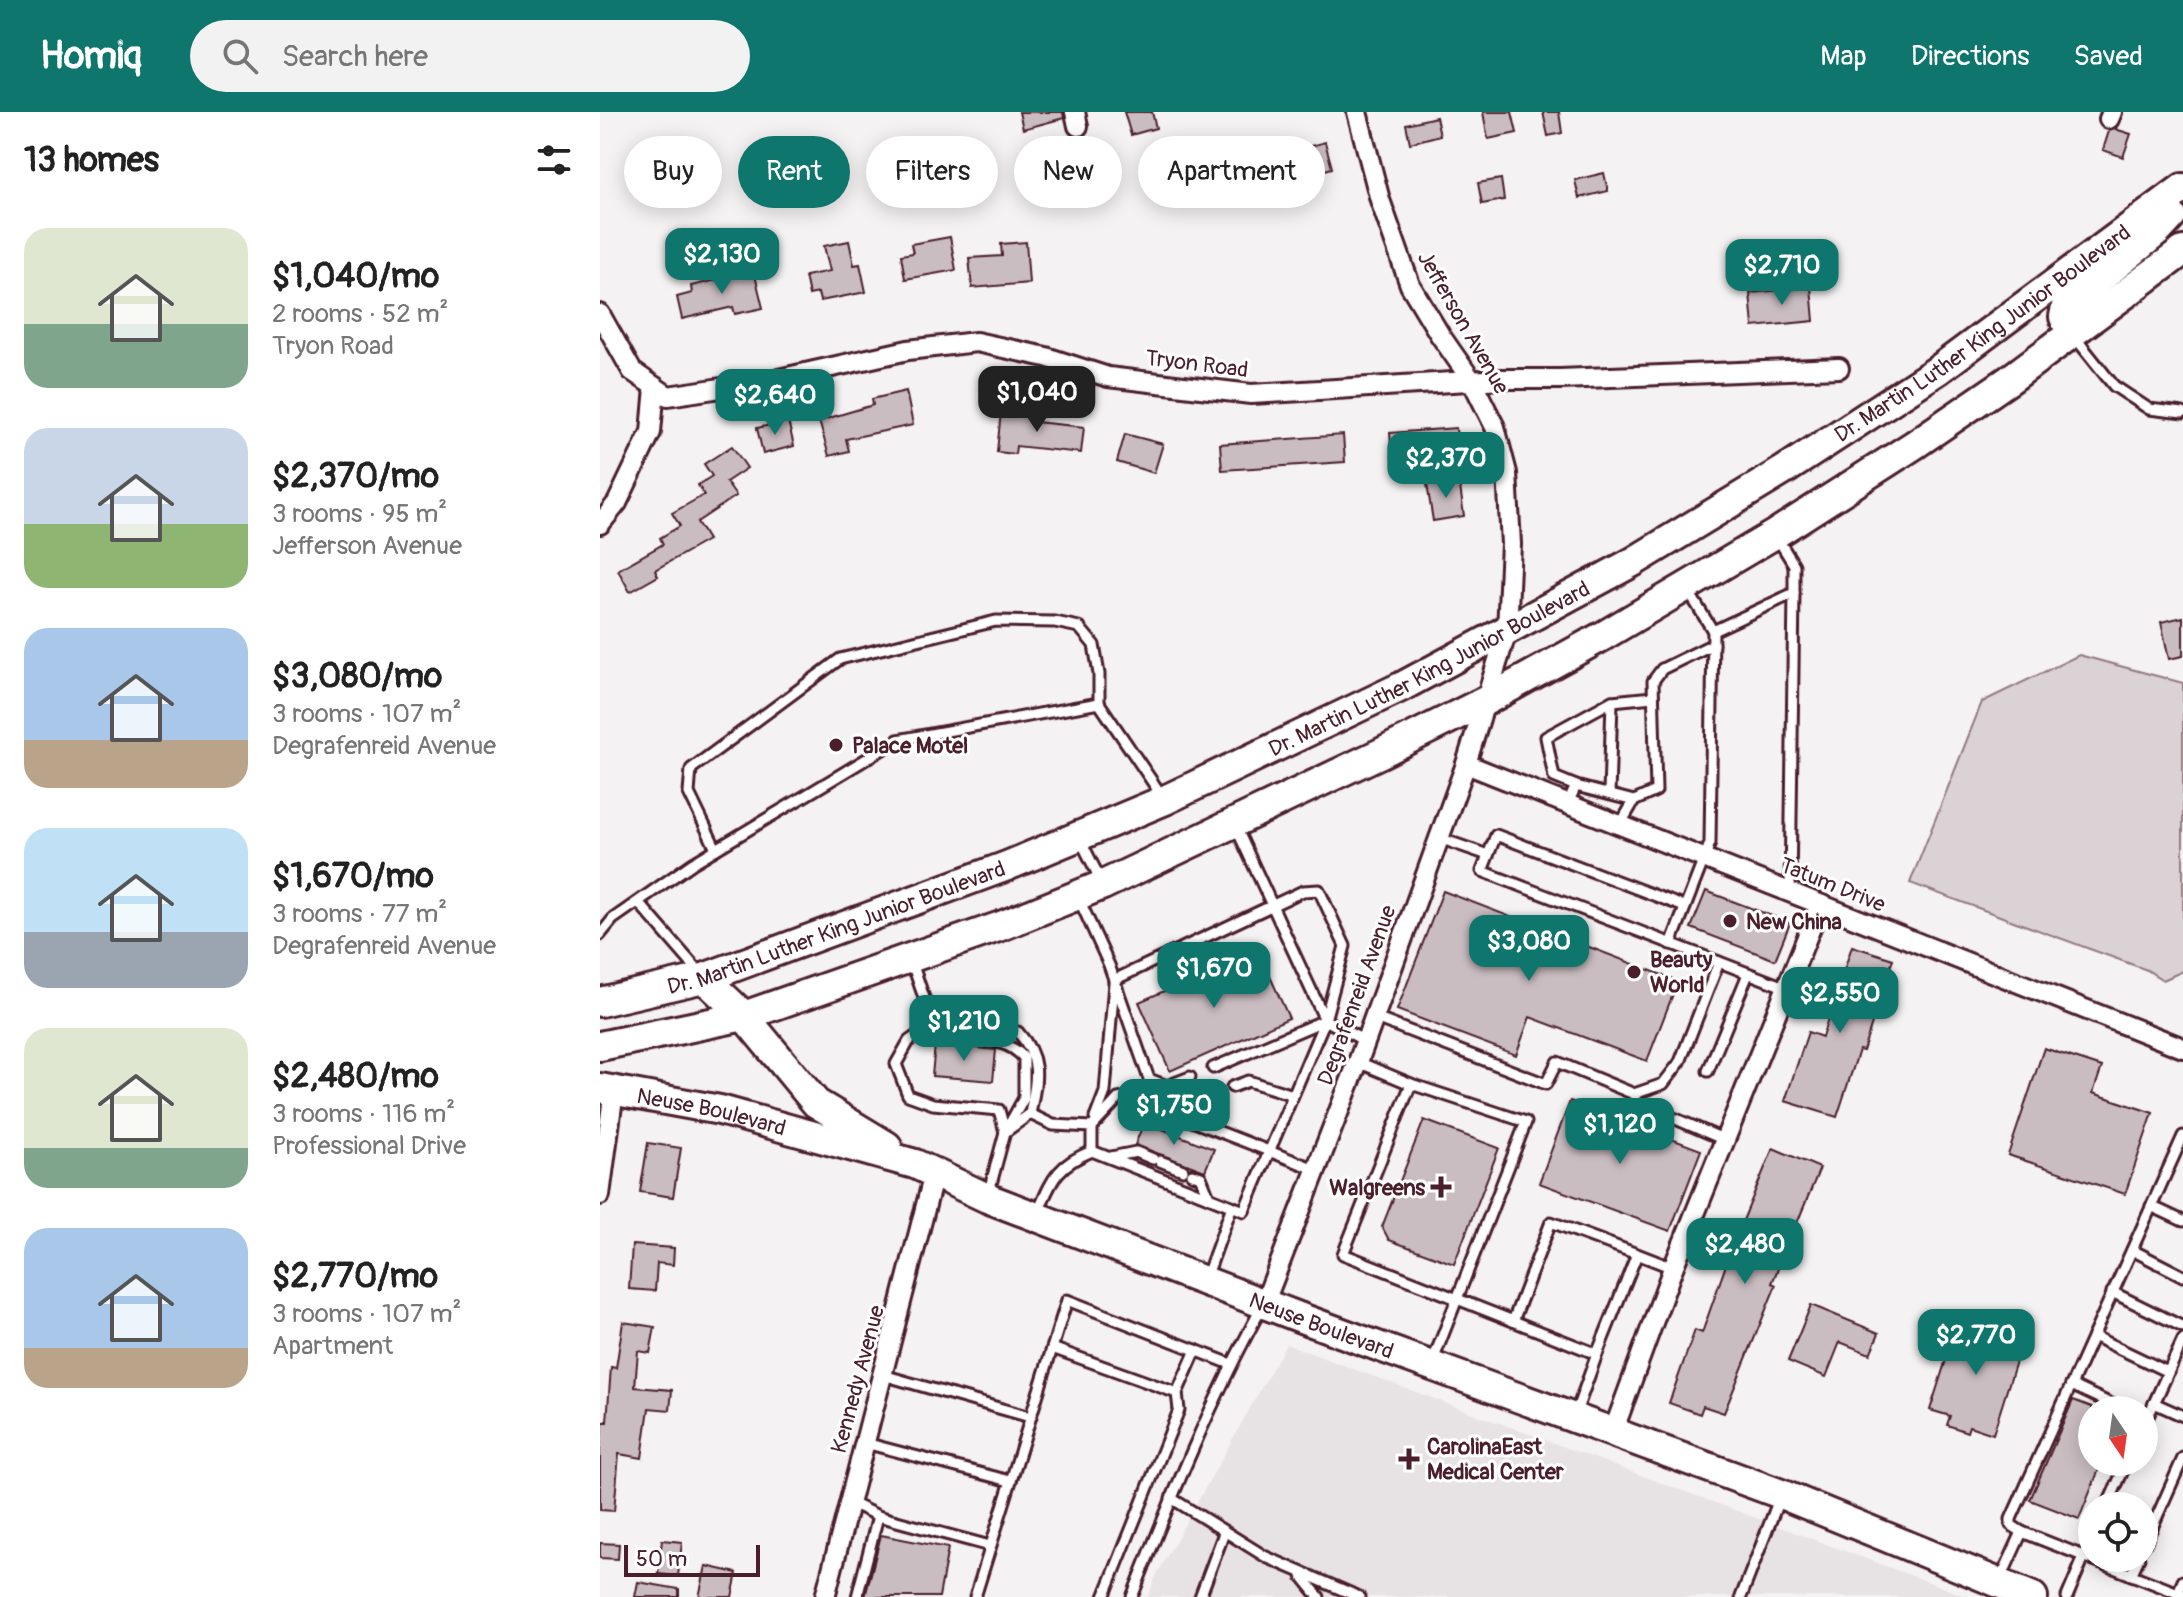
<!DOCTYPE html>
<meta charset="utf-8">
<style>
:root{--surface:#fff;--page:#f2f2f2;--text:#222;--muted:#767676;--accent:#0f766e}
body{margin:0;font-family:Pangolin,sans-serif;background:var(--page);color:var(--text);height:100vh;display:flex;flex-direction:column;font-size:30px;white-space:nowrap}
*{box-sizing:border-box;margin:0}
p{font-size:26px;color:var(--muted)}
.icon{flex:none;width:44px;height:44px;fill:none;stroke:currentColor;stroke-width:2;stroke-linecap:round;stroke-linejoin:round}
.map{position:relative;flex:1;overflow:hidden}
.drawer{display:flex;flex-direction:column;background:var(--surface);width:600px}
.drawer>*{flex:none}
.guide{position:absolute;left:24px;top:24px;width:760px;height:72px;display:flex;gap:16px}
.needle{width:52px;rotate:167deg}
.fabs{position:absolute;left:1478px;top:1284px;display:grid;gap:16px}
.fabs a{display:grid;place-items:center;width:80px;height:80px;border-radius:50%;background:var(--surface);box-shadow:0 4px 20px #0003;font-size:40px}
.scale{position:absolute;left:24px;bottom:20px;width:136px;box-sizing:border-box;padding-left:8px;border:4px solid #4a1f2b;border-top:0;font-size:22px;line-height:28px;white-space:nowrap;color:#4a1f2b;-webkit-text-stroke:6px #fff;paint-order:stroke}
.price{position:absolute;translate:-50% -68px;padding:0 18px;border-radius:16px;background:var(--accent);color:#fff;font-size:26px;line-height:52px;filter:drop-shadow(0 2px 4px #0008)}
.price::after{content:'';position:absolute;left:50%;top:48px;width:24px;height:18px;margin-left:-12px;background:inherit;clip-path:polygon(0 0,100% 0,50% 100%)}
.price.active{background:#222;color:#fff}
ul{padding:0;list-style:none}
li{display:flex;align-items:center;gap:24px;height:200px;padding:0 24px}
li span{display:grid;place-items:center;flex:none;width:224px;height:160px;border-radius:24px;color:#555}
li>.icon{margin-inline-start:auto}
span .icon{width:96px;height:96px;fill:#fffc;stroke-width:1}
li b{font-size:34px}
h2{display:flex;justify-content:space-between;align-items:center;height:96px;padding:0 24px;font-size:34px}
.tag{padding:0 28px;border-radius:36px;background:var(--surface);box-shadow:0 4px 20px #0003;font-size:28px;line-height:72px}
.tag.active{background:var(--accent);color:#fff}
header{display:flex;align-items:center;gap:48px;box-sizing:border-box;height:112px;padding:0 40px;background:var(--accent);color:#fff}
header strong{font-size:38px}
nav{display:flex;gap:44px;margin-inline-start:auto;font-size:28px}
.search{width:560px;height:72px;background:var(--page);display:flex;align-items:center;gap:20px;box-sizing:border-box;padding:0 28px;border-radius:44px;color:var(--muted);font-size:30px}
main{display:flex;flex:1;min-height:0}
.map>svg:first-child{display:block}
.built{fill:#e7e2e3}
.green{fill:#dbd2d5;stroke:#927880;stroke-width:2}
.building{fill:#cabdc1;stroke:#4a1f2b;stroke-width:2}
.lines{fill:none;stroke-linecap:round;stroke-linejoin:round}
.lane-casing{stroke:#4a1f2b;stroke-width:15}
.street-casing{stroke:#4a1f2b;stroke-width:24}
.primary-casing{stroke:#4a1f2b;stroke-width:34}
.lane{stroke:#fff;stroke-width:9}
.street{stroke:#fff;stroke-width:18}
.primary{stroke:#fff;stroke-width:28}
.poi-dot{fill:#4a1f2b;stroke:#fff;stroke-width:3}
.labels{text-anchor:middle;stroke-width:6;stroke-linejoin:round;paint-order:stroke}
.street-label{font-size:22px;fill:#4a1f2b;stroke:#fff}
.poi-label{font-size:22px;font-weight:bold;fill:#4a1f2b;stroke:#fff;text-anchor:start}
</style>
<header>
<strong>Homiq</strong>
<div class="search"><svg class="icon" aria-label="search" viewBox="0 0 24 24"><circle cx="10" cy="10" r="6"/><path d="M15 15l6 6"/></svg>Search here</div>
<nav><a>Map</a><a>Directions</a><a>Saved</a></nav>
</header>
<main>
<section class="drawer">
<h2>13 homes<svg class="icon" aria-label="filters" viewBox="0 0 24 24"><path d="M4 7h16M4 17h16"/><circle cx="9" cy="7" r="2"/><circle cx="15" cy="17" r="2"/></svg></h2>
<ul>
<li><span style="background:linear-gradient(#dfe7d0 60%,#7fa58c 0)"><svg class="icon" aria-label="home" viewBox="0 0 24 24"><path d="M3 11l9-7 9 7M6 9v11h12V9"/></svg></span><div><b>$1,040/mo</b><p>2 rooms · 52 m²</p><p>Tryon Road</p></div></li>
<li><span style="background:linear-gradient(#c9d6e8 60%,#8fb573 0)"><svg class="icon" aria-label="home" viewBox="0 0 24 24"><path d="M3 11l9-7 9 7M6 9v11h12V9"/></svg></span><div><b>$2,370/mo</b><p>3 rooms · 95 m²</p><p>Jefferson Avenue</p></div></li>
<li><span style="background:linear-gradient(#a9c7e8 70%,#b9a48a 0)"><svg class="icon" aria-label="home" viewBox="0 0 24 24"><path d="M3 11l9-7 9 7M6 9v11h12V9"/></svg></span><div><b>$3,080/mo</b><p>3 rooms · 107 m²</p><p>Degrafenreid Avenue</p></div></li>
<li><span style="background:linear-gradient(#bfe0f5 65%,#9aa5b1 0)"><svg class="icon" aria-label="home" viewBox="0 0 24 24"><path d="M3 11l9-7 9 7M6 9v11h12V9"/></svg></span><div><b>$1,670/mo</b><p>3 rooms · 77 m²</p><p>Degrafenreid Avenue</p></div></li>
<li><span style="background:linear-gradient(#dfe7d0 75%,#7fa58c 0)"><svg class="icon" aria-label="home" viewBox="0 0 24 24"><path d="M3 11l9-7 9 7M6 9v11h12V9"/></svg></span><div><b>$2,480/mo</b><p>3 rooms · 116 m²</p><p>Professional Drive</p></div></li>
<li><span style="background:linear-gradient(#a9c7e8 75%,#b9a48a 0)"><svg class="icon" aria-label="home" viewBox="0 0 24 24"><path d="M3 11l9-7 9 7M6 9v11h12V9"/></svg></span><div><b>$2,770/mo</b><p>3 rooms · 107 m²</p><p>Apartment</p></div></li>
</ul>
</section>
<div class="map">
<svg width="1583" height="1485" viewBox="0 0 1583 1485">
<rect width="100%" height="100%" fill="#f4f2f2"/>
<filter id="ink" filterUnits="userSpaceOnUse"><feTurbulence type="fractalNoise" baseFrequency=".0125" numOctaves="2"/><feDisplacementMap in="SourceGraphic" scale="16" xChannelSelector="R" yChannelSelector="G"/><feConvolveMatrix kernelMatrix="1 2 1 2 8 2 1 2 1" color-interpolation-filters="sRGB"/></filter>
<g filter="url(#ink)">
<!-- built -->
<polygon class="built" points="686,1232 1369,1485 548,1485 557,1462"/>
<!-- green -->
<polygon class="green" points="1479,543 1583,571 1583,859 1563,868 1547,858 1310,771 1382,590"/>
<!-- building -->
<g class="building">
<polygon points="419,0 463,0 464,6 423,17"/>
<polygon points="524,0 552,0 556,16 531,23"/>
<polygon points="883,0 912,0 917,21 888,27"/>
<polygon points="943,0 959,0 962,21 948,24"/>
<polygon points="836,5 840,23 810,31 806,12"/>
<polygon points="1515,17 1531,22 1523,45 1503,38 1509,19"/>
<polygon points="725,30 732,56 707,63 700,37"/>
<polygon points="1004,61 1008,79 979,86 975,68"/>
<polygon points="901,67 904,88 882,92 878,71"/>
<polygon points="350,125 356,158 305,167 301,143 313,141 311,132"/>
<polygon points="249,129 254,153 260,152 266,180 220,189 218,181 209,183 205,164 230,159 224,134"/>
<polygon points="426,130 429,171 372,176 369,146 402,144 401,132"/>
<polygon points="154,159 163,196 135,202 133,195 82,207 77,185 92,181 91,174"/>
<polygon points="1211,175 1214,209 1153,215 1150,181"/>
<polygon points="306,279 313,313 246,327 249,339 229,344 219,309 273,293 272,287"/>
<polygon points="401,299 437,301 436,310 484,315 481,341 416,334 415,342 397,340"/>
<polygon points="188,309 194,334 163,342 157,316"/>
<polygon points="856,316 858,341 792,346 790,321"/>
<polygon points="525,322 563,332 554,361 517,350"/>
<polygon points="743,323 745,350 622,358 620,332"/>
<polygon points="132,334 147,356 126,370 136,384 97,410 108,428 55,458 58,464 30,480 18,458 63,432 60,426 80,414 72,401 104,383 98,373 112,364 104,352"/>
<polygon points="859,367 864,404 833,409 827,372"/>
<polygon points="1583,505 1583,544 1569,547 1561,510"/>
<polygon points="843,779 1078,869 1047,949 930,905 916,943 797,898"/>
<polygon points="1106,779 1190,811 1175,848 1091,816"/>
<polygon points="1252,834 1293,847 1263,939 1259,938 1237,1005 1185,989 1208,920 1222,925"/>
<polygon points="658,838 689,906 570,959 539,890"/>
<polygon points="335,932 396,938 393,969 332,964"/>
<polygon points="1444,936 1502,955 1493,981 1553,1001 1525,1082 1408,1043"/>
<polygon points="970,989 1101,1038 1070,1119 939,1071"/>
<polygon points="824,1008 899,1036 854,1152 789,1128 782,1115"/>
<polygon points="544,1010 614,1037 605,1059 535,1033"/>
<polygon points="48,1031 81,1036 73,1085 40,1080"/>
<polygon points="1173,1036 1220,1056 1172,1171 1176,1173 1124,1301 1103,1294 1100,1302 1069,1291 1095,1218 1102,1221 1134,1130"/>
<polygon points="32,1133 74,1136 73,1153 57,1151 55,1179 29,1177"/>
<polygon points="1211,1193 1279,1221 1270,1242 1240,1230 1226,1265 1188,1249"/>
<polygon points="1359,1207 1423,1227 1393,1322 1369,1314 1367,1320 1347,1313 1350,1304 1330,1298"/>
<polygon points="23,1210 55,1215 50,1241 38,1239 35,1275 72,1278 70,1298 49,1296 42,1346 19,1342 14,1399 0,1398 0,1334 3,1310 7,1310 11,1255 16,1256"/>
<polygon points="1473,1288 1492,1295 1492,1350 1502,1350 1479,1407 1430,1388"/>
<polygon points="281,1423 348,1436 339,1485 265,1485"/>
<polygon points="62,1428 82,1430 78,1464 58,1462"/>
<polygon points="0,1431 19,1432 18,1447 0,1446"/>
<polygon points="106,1454 137,1461 132,1485 99,1485"/>
<polygon points="38,1470 79,1477 79,1485 35,1485"/>
</g>
<g class="lines">
<!-- lane casing -->
<g class="lane-casing">
<g id="lane">
<polyline points="1474,224 1514,274 1549,297 1583,301"/>
<polyline points="1087,477 1113,519"/>
<polyline points="976,674 1034,689"/>
<polyline points="1009,682 1012,589"/>
<polyline points="967,693 976,674 954,665 946,625 1012,589 1053,585"/>
<polyline points="635,713 725,908 765,929"/>
<polyline points="1020,713 1034,689 1056,679 1053,569 1062,557 1113,532"/>
<polyline points="839,726 888,743"/>
<polyline points="480,727 502,771"/>
<polyline points="116,737 89,681 91,657 240,547 396,509 455,510 479,515 494,533 499,562 499,591"/>
<polyline points="1190,781 1194,481"/>
<polyline points="479,787 509,853 549,967 567,974 590,965"/>
<polyline points="39,791 100,861"/>
<polyline points="1085,795 896,723 882,759 1187,876"/>
<polyline points="0,823 13,807 93,751 298,628 499,591 564,687"/>
<polyline points="1071,832 1110,731 1113,519 1194,481 1194,453 1176,424"/>
<path d="M311 848 333 912 418 920C443 948 436 969 430 1002L405 1020 388 1083"/>
<polyline points="773,905 946,972 957,950 1034,982 1063,972 1080,950 1119,850"/>
<path d="M333 912V917C362 934 400 918 424 946V986L405 1020 399 998 333 992 308 983 296 952 309 929Z"/>
<polyline points="758,950 811,972 743,1142 997,1242 1037,1142 1073,1156"/>
<polyline points="613,956 725,908"/>
<polyline points="1108,959 1148,862"/>
<polyline points="811,972 926,1010 832,1251"/>
<polyline points="632,975 648,969 693,983"/>
<polyline points="1034,982 1036,990 1125,1028"/>
<polyline points="430,1002 453,1013 492,1015 492,1039"/>
<polyline points="495,1006 505,980 514,871"/>
<polyline points="492,1015 518,987 530,985 715,1057"/>
<polyline points="1583,1024 1411,1407 1411,1413 1422,1420 1583,1483"/>
<polyline points="511,1045 536,1040 553,1047"/>
<polyline points="560,1049 583,1058"/>
<polyline points="592,1062 601,1065 609,1085"/>
<polyline points="1551,1094 1583,1109"/>
<path d="M437 1102C452 1068 455 1054 492 1039L644 1099 725 908 745 834 719 778 703 779 514 868"/>
<polyline points="1532,1138 1583,1164"/>
<polyline points="606,1166 632,1094"/>
<polyline points="1512,1180 1583,1215"/>
<polyline points="913,1209 951,1110 1037,1142"/>
<polyline points="1493,1224 1568,1260"/>
<polyline points="452,1236 577,1281"/>
<polyline points="283,1263 430,1305"/>
<polyline points="1471,1273 1524,1298"/>
<polyline points="1554,1291 1583,1304"/>
<polyline points="975,1303 997,1242"/>
<polyline points="1544,1313 1583,1228"/>
<polyline points="265,1331 410,1369"/>
<polyline points="571,1386 666,1445 759,1485"/>
<polyline points="249,1390 278,1404"/>
<polyline points="1507,1394 1527,1350"/>
<polyline points="1544,1434 1583,1346"/>
<polyline points="1531,1463 1539,1446"/>
<polyline points="702,1464 719,1485"/>
<polyline points="1400,1468 1422,1420"/>
<polyline points="1578,1481 1583,1469"/>
<polyline points="257,1485 278,1404 390,1434"/>
<polyline points="375,1485 467,1188 631,1252"/>
<polyline points="504,1485 579,1298 577,1281 596,1238"/>
<path d="M532 1485C571 1386 611 1288 662 1195"/>
<polyline points="600,1485 624,1421"/>
<polyline points="1141,1485 1180,1385"/>
<polyline points="1467,1485 1492,1426"/>
</g>
</g>
<!-- street casing -->
<g class="street-casing">
<g id="street">
<polyline points="475,0 478,14"/>
<polyline points="1509,7 1512,0"/>
<polyline points="0,202 32,259 68,284 174,268 308,238 376,230 446,245 508,265 651,282 902,267 960,267 1239,256"/>
<polyline points="0,412 17,391 51,320 55,275"/>
<polyline points="866,652 1583,936"/>
<polyline points="0,1083 14,978"/>
<polyline points="664,1192 758,950 866,652 907,519 911,432 907,361 895,315 872,269 840,223 810,173 780,88 757,0"/>
<polyline points="1013,1320 1073,1156 1220,793"/>
<polyline points="225,1485 334,1062"/>
</g>
</g>
<!-- primary casing -->
<g class="primary-casing">
<g id="primary">
<polyline points="1472,222 1464,205 1466,194 1558,119 1572,104"/>
<polyline points="104,866 144,904 216,991 287,1034"/>
<path id="s1" d="M0 890 104 866 407 754 565 688 803 574 1033 450 1183 359 1338 258 1583 76"/>
<polyline points="0,934 144,904 401,814 503,773 783,640 887,588 1003,524 1175,422 1314,333 1409,268 1583,139"/>
<path id="s2" d="M0 976 120 998 315 1052 387 1086 704 1207 1181 1382 1433 1485"/>
</g>
</g>
<!-- lane -->
<use href="#lane" class="lane"/>
<!-- street -->
<use href="#street" class="street"/>
<!-- primary -->
<use href="#primary" class="primary"/>
</g>
</g>
<!-- markers -->
<g class="poi-dot">
<circle cx="236" cy="633" r="8"/>
<circle cx="1130" cy="809" r="8"/>
<circle cx="1034" cy="860" r="8"/>
<path d="M837 1063h8v8h8v8h-8v8h-8v-8h-8v-8h8z"/>
<path d="M805 1335h8v8h8v8h-8v8h-8v-8h-8v-8h8z"/>
</g>
<g class="labels">
<!-- street labels -->
<g class="street-label">
<text transform="translate(864 210) rotate(60)" y="8">Jefferson Avenue</text>
<text dy="8" stroke="none"><textPath href="#s1" startOffset="1544">Dr. Martin Luther King Junior Boulevard</textPath></text>
<text transform="translate(597 251) rotate(7)" y="8">Tryon Road</text>
<text dy="8" stroke="none"><textPath href="#s1" startOffset="896">Dr. Martin Luther King Junior Boulevard</textPath></text>
<text transform="translate(1233 772) rotate(22)" y="8">Tatum Drive</text>
<text dy="8" stroke="none"><textPath href="#s1" startOffset="248">Dr. Martin Luther King Junior Boulevard</textPath></text>
<text transform="translate(756 883) rotate(-70)" y="8">Degrafenreid Avenue</text>
<text dy="8" stroke="none"><textPath href="#s2" startOffset="114">Neuse Boulevard</textPath></text>
<text dy="8" stroke="none"><textPath href="#s2" startOffset="762">Neuse Boulevard</textPath></text>
<text transform="translate(257 1267) rotate(-75)" y="8">Kennedy Avenue</text>
</g>
<!-- poi labels -->
<g class="poi-label">
<text x="252" y="641">Palace Motel</text>
<text x="1146" y="817">New China</text>
<text x="1050" y="855">Beauty<tspan x="1050" dy="25">World</tspan></text>
<text x="825" y="1083" text-anchor="end">Walgreens</text>
<text x="827" y="1342">CarolinaEast<tspan x="827" dy="25">Medical Center</tspan></text>
</g>
</g>
</svg>
<div class="fabs">
<a><svg class="needle" viewBox="-14 -14 28 28"><path d="M0-13l5 13h-10z" fill="#e53935"/><path d="M0 13l5-13h-10z" fill="#767676"/></svg></a>
<a><svg class="icon" aria-label="locate" viewBox="0 0 24 24"><circle cx="12" cy="12" r="6"/><path d="M12 2v4M12 18v4M2 12h4M18 12h4"/></svg></a>
</div>
<div class="scale">50 m</div>
<b class="price" style="left:122px;top:184px">$2,130</b>
<b class="price" style="left:1182px;top:195px">$2,710</b>
<b class="price active" style="left:437px;top:322px">$1,040</b>
<b class="price" style="left:175px;top:325px">$2,640</b>
<b class="price" style="left:846px;top:388px">$2,370</b>
<b class="price" style="left:929px;top:871px">$3,080</b>
<b class="price" style="left:614px;top:898px">$1,670</b>
<b class="price" style="left:1240px;top:923px">$2,550</b>
<b class="price" style="left:364px;top:951px">$1,210</b>
<b class="price" style="left:574px;top:1035px">$1,750</b>
<b class="price" style="left:1020px;top:1054px">$1,120</b>
<b class="price" style="left:1145px;top:1174px">$2,480</b>
<b class="price" style="left:1376px;top:1265px">$2,770</b>
<div class="guide">
<a class="tag">Buy</a>
<a class="tag active">Rent</a>
<a class="tag">Filters</a>
<a class="tag">New</a>
<a class="tag">Apartment</a>
</div>
</div>
</main>
